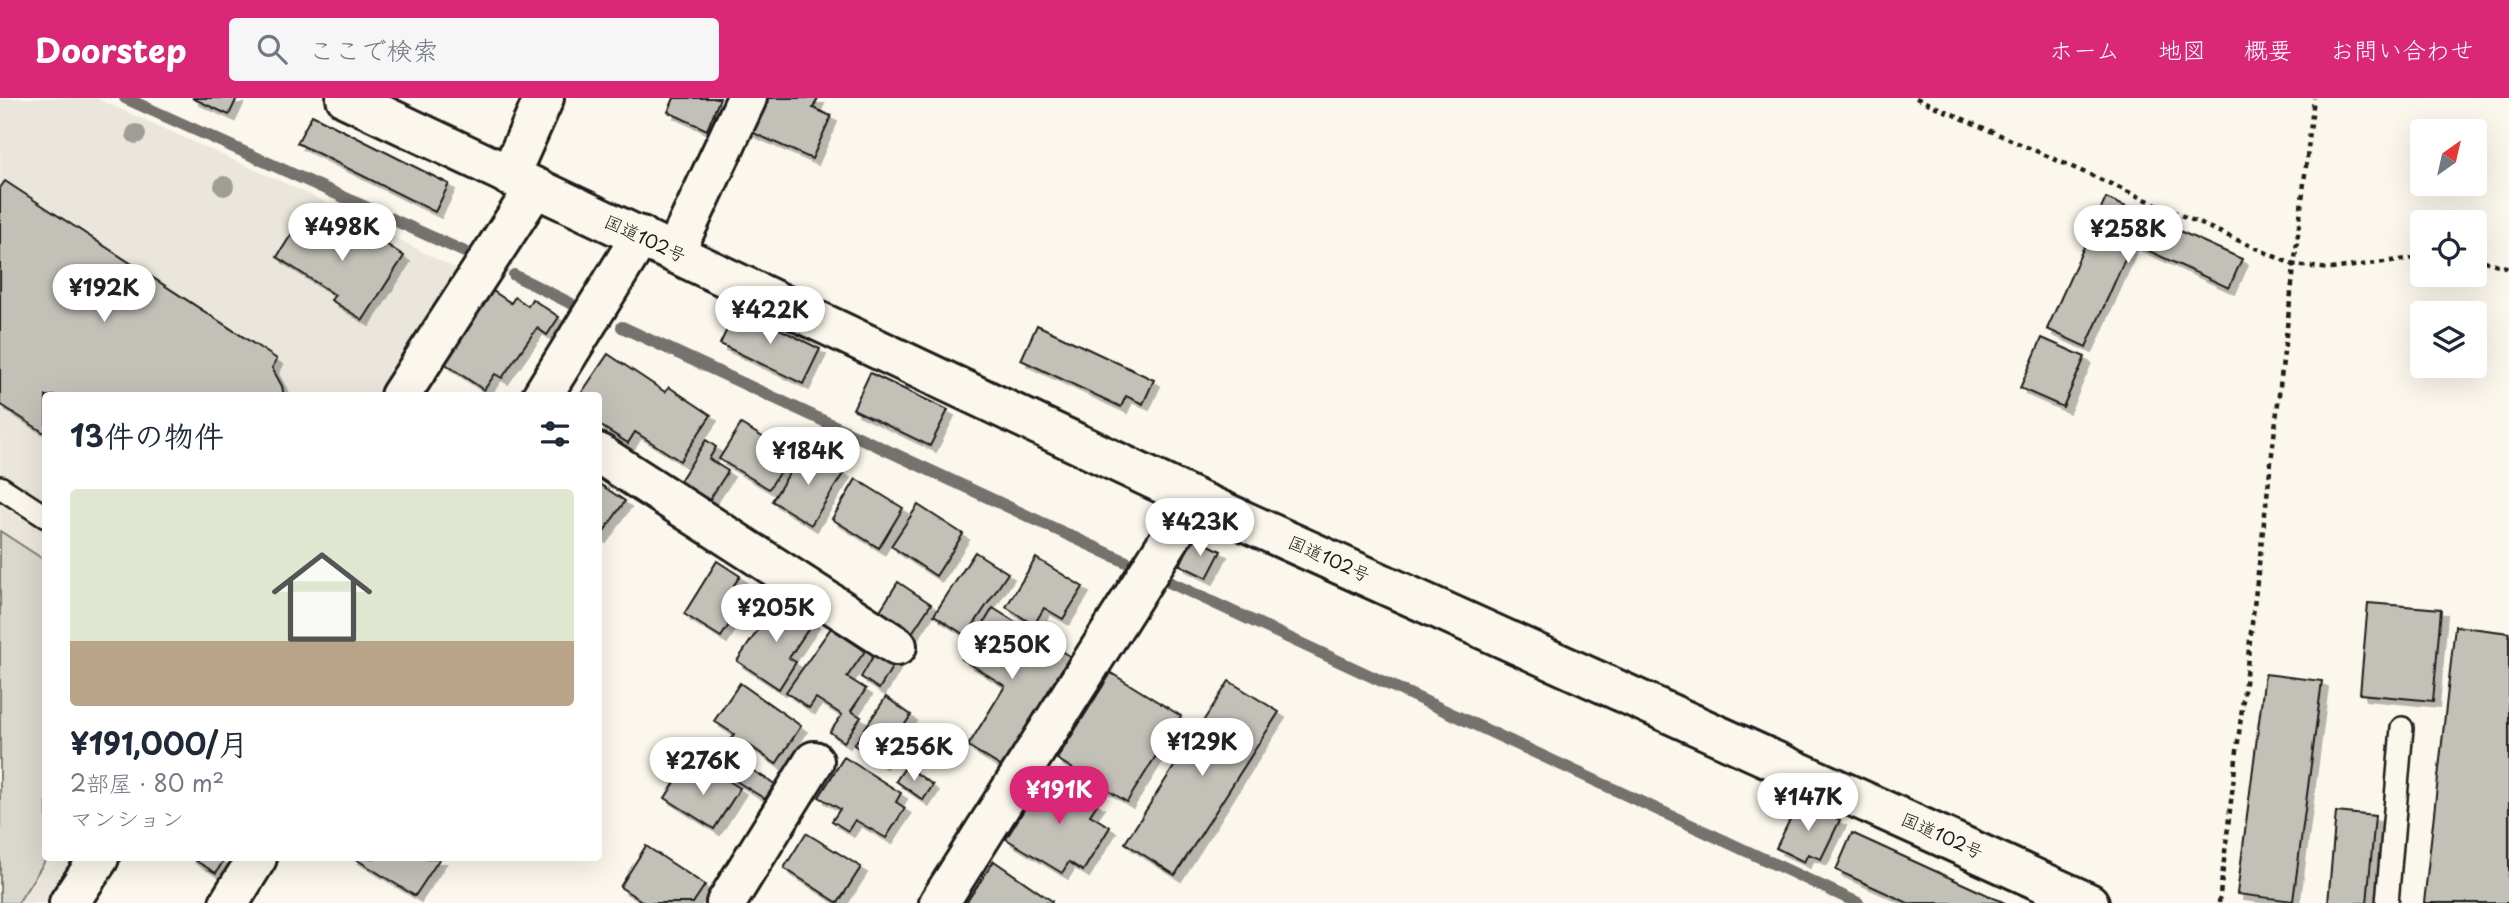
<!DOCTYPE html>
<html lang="ja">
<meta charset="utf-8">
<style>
:root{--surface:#fff;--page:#f6f6f7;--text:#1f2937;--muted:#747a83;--line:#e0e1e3;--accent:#db2777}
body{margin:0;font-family:"Playpen Sans","Klee One",sans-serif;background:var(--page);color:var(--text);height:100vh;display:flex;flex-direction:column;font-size:26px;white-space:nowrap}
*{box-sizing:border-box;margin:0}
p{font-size:23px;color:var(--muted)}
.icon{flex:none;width:38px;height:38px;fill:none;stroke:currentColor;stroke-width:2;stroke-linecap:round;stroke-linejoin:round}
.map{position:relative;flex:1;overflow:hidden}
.sheet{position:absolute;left:42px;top:294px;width:560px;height:469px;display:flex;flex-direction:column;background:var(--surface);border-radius:7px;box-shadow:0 7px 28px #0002}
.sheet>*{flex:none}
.needle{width:46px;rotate:34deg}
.fabs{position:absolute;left:2410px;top:21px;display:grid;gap:14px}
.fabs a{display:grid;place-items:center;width:77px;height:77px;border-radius:7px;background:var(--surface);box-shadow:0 7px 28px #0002;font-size:35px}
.price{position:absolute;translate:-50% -60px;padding:0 16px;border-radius:24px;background:#fff;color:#222;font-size:23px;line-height:46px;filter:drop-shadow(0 2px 4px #0008)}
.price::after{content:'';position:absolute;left:50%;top:42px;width:21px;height:16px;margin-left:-10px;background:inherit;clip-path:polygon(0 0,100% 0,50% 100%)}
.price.selected{background:var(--accent);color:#fff}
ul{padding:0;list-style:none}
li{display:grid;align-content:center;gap:14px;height:371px;padding:0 28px}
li+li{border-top:2px solid var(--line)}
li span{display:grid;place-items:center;height:217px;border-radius:7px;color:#555}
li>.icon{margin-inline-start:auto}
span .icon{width:126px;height:126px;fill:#fffc;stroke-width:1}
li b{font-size:30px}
h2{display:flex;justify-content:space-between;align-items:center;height:84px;padding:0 28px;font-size:30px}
header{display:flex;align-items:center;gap:42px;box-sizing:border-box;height:98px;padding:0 35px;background:var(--accent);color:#fff}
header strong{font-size:33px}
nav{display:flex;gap:38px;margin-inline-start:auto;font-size:24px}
.search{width:490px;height:63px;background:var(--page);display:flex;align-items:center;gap:18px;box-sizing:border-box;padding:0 24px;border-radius:7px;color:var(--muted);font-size:26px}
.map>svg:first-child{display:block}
.built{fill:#eae6dc}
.green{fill:#dad7ce;stroke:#7b7a75;stroke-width:2}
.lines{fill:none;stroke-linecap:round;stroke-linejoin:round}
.stream{stroke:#74726e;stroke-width:12}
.building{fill:#c3c0b8;stroke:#1c1c1c;stroke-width:2;filter:url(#shadow)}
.lane-casing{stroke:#1c1c1c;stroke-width:26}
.street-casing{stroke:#1c1c1c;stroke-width:44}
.highway-casing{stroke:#1c1c1c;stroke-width:44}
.path{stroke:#1c1c1c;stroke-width:4.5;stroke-dasharray:5 5;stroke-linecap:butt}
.lane{stroke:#fbf7ec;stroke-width:21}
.street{stroke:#fbf7ec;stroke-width:38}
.highway{stroke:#fbf7ec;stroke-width:38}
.tree{fill:#a09d97}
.labels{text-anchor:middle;stroke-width:7;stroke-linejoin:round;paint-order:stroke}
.street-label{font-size:18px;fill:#1c1c1c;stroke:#fbf7ec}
</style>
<header>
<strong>Doorstep</strong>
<div class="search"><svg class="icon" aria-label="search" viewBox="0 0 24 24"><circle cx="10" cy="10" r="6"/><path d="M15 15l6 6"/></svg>ここで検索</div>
<nav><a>ホーム</a><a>地図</a><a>概要</a><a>お問い合わせ</a></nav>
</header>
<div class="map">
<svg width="2509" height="805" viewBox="0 0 2509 805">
<defs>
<filter id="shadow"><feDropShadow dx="6" dy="6" stdDeviation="0" flood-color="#0004"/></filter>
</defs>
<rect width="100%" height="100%" fill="#fbf7ec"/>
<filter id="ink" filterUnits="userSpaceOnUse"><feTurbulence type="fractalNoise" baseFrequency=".0143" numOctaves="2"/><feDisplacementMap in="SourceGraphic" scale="14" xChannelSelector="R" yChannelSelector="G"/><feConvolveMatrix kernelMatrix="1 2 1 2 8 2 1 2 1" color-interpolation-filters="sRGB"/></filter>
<g filter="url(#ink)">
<!-- built -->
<polygon class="built" points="0,0 96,0 313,98 464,175 384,297 46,298 46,760 82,760 52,805 0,805"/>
<!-- green -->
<polygon class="green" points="0,433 46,463 47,760 18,805 0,805"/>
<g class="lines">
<!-- stream -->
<g class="stream">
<polyline points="125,0 467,155"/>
<polyline points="514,177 570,205"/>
<polyline points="622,229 1133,467"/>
<polyline points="1169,484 1858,805"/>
</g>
</g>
<!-- building -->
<g class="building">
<polygon points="192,0 237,0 229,17"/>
<polygon points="674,0 720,0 707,32 668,14"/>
<polygon points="764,0 818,0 813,10 831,18 812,61 749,33"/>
<polygon points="312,17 449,86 435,114 297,45"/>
<polygon points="5,83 277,261 272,270 282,288 284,298 46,298 46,336 0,306 0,90"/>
<polygon points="2106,100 2242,161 2229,190 2132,145 2086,249 2047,231"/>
<polygon points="305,115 344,140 354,125 404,158 363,222 331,202 335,197 277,159"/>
<polygon points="493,193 511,205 515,199 528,208 532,201 559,219 547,237 537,230 502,280 495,276 484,292 444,265"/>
<polygon points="737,210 820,251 803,286 720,246"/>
<polygon points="1037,227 1154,282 1143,306 1126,298 1121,309 1021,262"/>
<polygon points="2042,240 2085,259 2063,309 2020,290"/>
<polygon points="608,256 665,294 669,289 711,317 680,363 635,334 628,345 598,326 601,311 598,310 598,298 580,297"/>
<polygon points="870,275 948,312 930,348 853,311"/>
<polygon points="741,326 791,356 769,391 719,361"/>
<polygon points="706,342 716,349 709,361 728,373 708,404 678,386"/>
<polygon points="805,350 844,374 811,427 772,403"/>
<polygon points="856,381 903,410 879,450 832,421"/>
<polygon points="598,385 625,403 600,439 598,438"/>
<polygon points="918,407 963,436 936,478 891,448"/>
<polygon points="1193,439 1221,453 1207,480 1180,467"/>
<polygon points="975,454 1008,475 966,538 934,517"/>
<polygon points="1036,460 1083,489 1063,521 1044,510 1034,527 1006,509"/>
<polygon points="717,463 740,478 734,487 749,496 721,539 684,516"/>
<polygon points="898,484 931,506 912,535 879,514"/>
<polygon points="779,501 813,524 789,560 796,564 779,591 737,563"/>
<polygon points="2368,505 2441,511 2433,603 2360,596"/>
<polygon points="993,510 1070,558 1002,669 968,648 1005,588 962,561"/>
<polygon points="2455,528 2509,535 2509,805 2424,805"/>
<polygon points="831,530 865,553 847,579 866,591 851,613 861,619 844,644 830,634 842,617 816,600 809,610 786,594"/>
<polygon points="875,555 894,566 879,591 861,579"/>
<polygon points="1111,575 1181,618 1127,704 1057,661"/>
<polygon points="2265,576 2322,583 2293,803 2237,796"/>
<polygon points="1229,583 1279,614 1175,777 1125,745"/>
<polygon points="740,585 801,628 776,666 746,645 739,656 727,647 734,636 714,623"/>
<polygon points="886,599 911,617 880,664 854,647"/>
<polygon points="844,659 901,695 896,704 905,710 886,740 855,722 848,733 832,723 840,711 819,699"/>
<polygon points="737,663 775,686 765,701 728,678"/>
<polygon points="906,668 933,687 923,702 896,683"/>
<polygon points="682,673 704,687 713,673 740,690 714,731 665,700"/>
<polygon points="1048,673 1098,705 1090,717 1110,729 1083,773 1069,764 1062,775 1006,741"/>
<polygon points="1799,703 1840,722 1821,761 1808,756 1804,764 1776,750"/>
<polygon points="2336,714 2375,718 2367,805 2328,805"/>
<polygon points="806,735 861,769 838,805 784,770"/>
<polygon points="1852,735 2005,805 1908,805 1836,772"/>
<polygon points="646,748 705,787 693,805 645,805 620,789"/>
<polygon points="191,760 225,760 216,775"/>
<polygon points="354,760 440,760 415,798"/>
<polygon points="994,763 1052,803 1051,805 966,805"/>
</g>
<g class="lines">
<!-- lane casing -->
<g class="lane-casing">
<g id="lane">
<polyline points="0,389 46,419"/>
<polyline points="2387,805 2402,630"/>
</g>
</g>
<!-- street casing -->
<g class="street-casing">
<g id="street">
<polyline points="509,78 544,0"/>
<polyline points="675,154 747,0"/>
<polyline points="400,298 535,90"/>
<polyline points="542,298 641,138"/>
<polyline points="598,355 897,548"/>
<polyline points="69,805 99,760"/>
<polyline points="229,805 257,760"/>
<polyline points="726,805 814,663"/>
<polyline points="939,805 1195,401"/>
</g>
</g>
<!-- highway casing -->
<g class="highway-casing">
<polyline id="highway" points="346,0 1195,401 2089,805"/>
</g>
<!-- path -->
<g class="path">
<polyline points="1916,0 2294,167 2331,171 2422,159"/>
<polyline points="2474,160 2509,170"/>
<polyline points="2219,805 2314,0"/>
</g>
<!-- lane -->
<use href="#lane" class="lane"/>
<!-- street -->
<use href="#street" class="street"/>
<!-- highway -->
<use href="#highway" class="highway"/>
</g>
<!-- trees -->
<g class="tree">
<circle cx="136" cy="36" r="10"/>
<circle cx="224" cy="88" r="10"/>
</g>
</g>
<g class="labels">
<!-- street labels -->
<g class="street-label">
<text transform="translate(645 141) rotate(25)" y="6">国道102号</text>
<text transform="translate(1329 461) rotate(24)" y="6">国道102号</text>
<text transform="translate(1942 738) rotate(24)" y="6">国道102号</text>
</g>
</g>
</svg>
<div class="fabs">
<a><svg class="needle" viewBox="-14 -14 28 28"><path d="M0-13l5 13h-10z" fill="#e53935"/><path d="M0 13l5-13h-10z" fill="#747a83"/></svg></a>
<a><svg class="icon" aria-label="locate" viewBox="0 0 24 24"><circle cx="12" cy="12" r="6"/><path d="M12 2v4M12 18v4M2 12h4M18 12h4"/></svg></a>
<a><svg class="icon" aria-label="layers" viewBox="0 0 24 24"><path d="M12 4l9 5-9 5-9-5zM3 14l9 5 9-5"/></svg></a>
</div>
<b class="price" style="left:342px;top:165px">¥498K</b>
<b class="price" style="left:2128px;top:167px">¥258K</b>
<b class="price" style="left:104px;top:226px">¥192K</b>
<b class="price" style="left:770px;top:248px">¥422K</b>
<b class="price" style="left:808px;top:389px">¥184K</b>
<b class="price" style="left:1200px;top:460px">¥423K</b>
<b class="price" style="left:776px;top:546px">¥205K</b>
<b class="price" style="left:1012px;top:583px">¥250K</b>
<b class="price" style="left:1202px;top:680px">¥129K</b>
<b class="price" style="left:914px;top:685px">¥256K</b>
<b class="price" style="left:703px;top:699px">¥276K</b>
<b class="price selected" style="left:1059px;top:728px">¥191K</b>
<b class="price" style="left:1808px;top:735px">¥147K</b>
<section class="sheet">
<h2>13件の物件<svg class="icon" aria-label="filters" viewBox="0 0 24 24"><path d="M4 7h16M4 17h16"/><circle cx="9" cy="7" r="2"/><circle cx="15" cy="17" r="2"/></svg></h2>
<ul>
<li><span style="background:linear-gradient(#dfe7d0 70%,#b9a48a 0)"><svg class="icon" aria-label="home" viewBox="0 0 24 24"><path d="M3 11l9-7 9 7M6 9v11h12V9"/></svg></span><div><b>¥191,000/月</b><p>2部屋 · 80 m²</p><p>マンション</p></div></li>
</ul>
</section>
</div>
